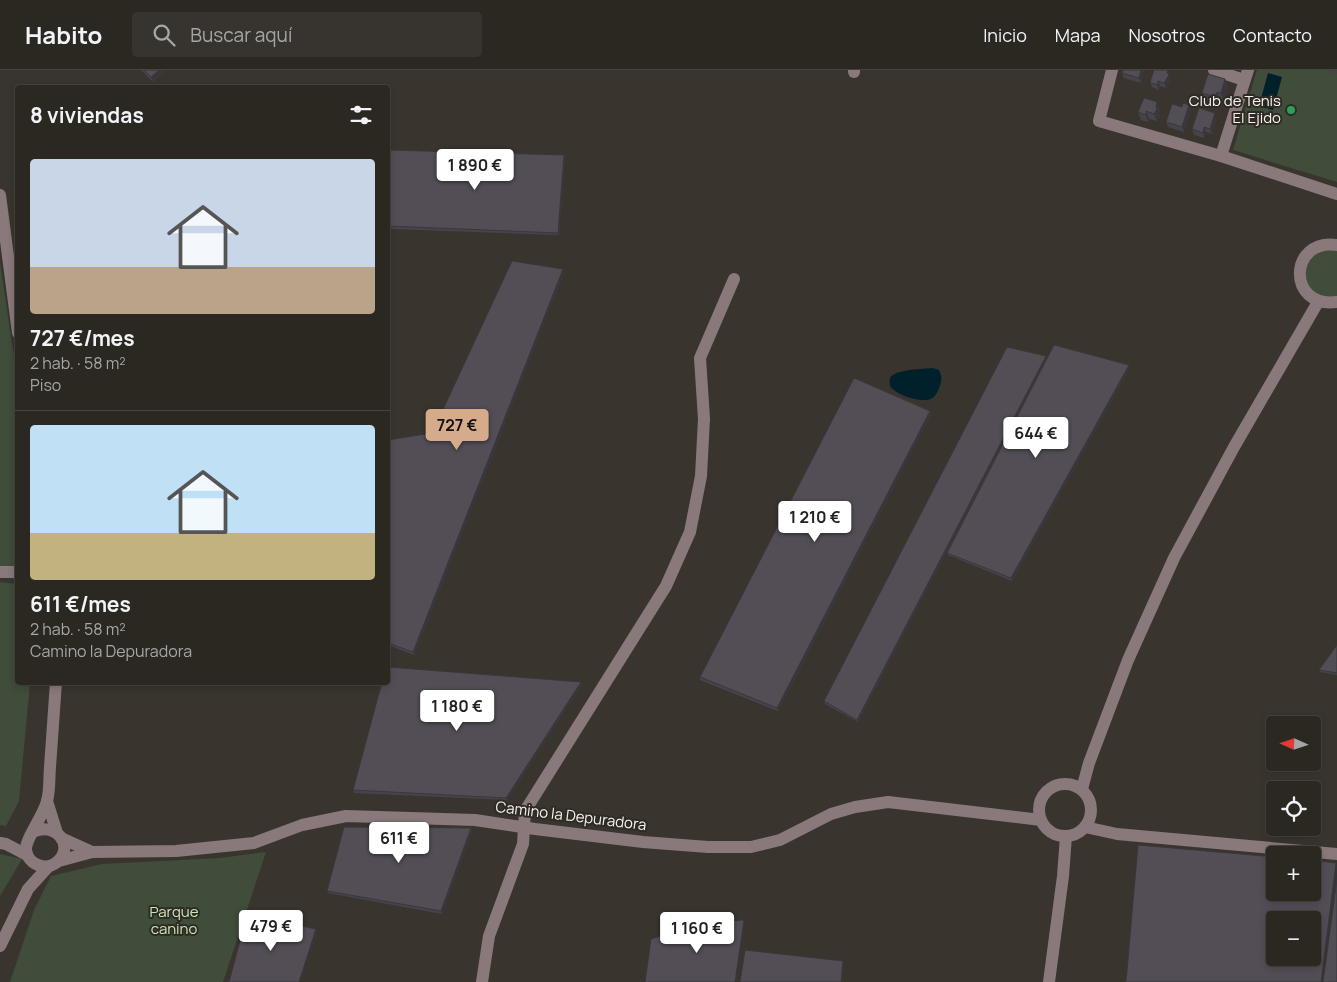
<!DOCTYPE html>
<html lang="es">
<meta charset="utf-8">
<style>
:root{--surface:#2b2822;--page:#37342f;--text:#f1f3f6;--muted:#a6a6a5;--line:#474440;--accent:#d6ab8b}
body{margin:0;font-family:Manrope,sans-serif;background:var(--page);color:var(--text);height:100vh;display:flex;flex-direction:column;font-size:19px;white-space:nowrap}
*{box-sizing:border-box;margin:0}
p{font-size:16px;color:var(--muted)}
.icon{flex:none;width:28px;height:28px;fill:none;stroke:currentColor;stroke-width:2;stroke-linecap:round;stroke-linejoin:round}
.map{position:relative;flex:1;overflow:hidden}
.panel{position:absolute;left:15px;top:15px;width:375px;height:600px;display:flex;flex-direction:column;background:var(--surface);border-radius:5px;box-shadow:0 2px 8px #0003,0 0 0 1px var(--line)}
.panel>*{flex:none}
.needle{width:32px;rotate:273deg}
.controls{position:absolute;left:1266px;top:646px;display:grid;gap:10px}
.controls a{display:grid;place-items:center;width:55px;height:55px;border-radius:5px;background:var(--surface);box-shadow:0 2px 8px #0003,0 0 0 1px var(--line);font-size:25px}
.price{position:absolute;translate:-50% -42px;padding:0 11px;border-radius:5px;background:#fff;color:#222;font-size:16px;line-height:32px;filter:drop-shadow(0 1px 2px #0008)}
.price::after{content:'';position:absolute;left:50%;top:30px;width:15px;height:11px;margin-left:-8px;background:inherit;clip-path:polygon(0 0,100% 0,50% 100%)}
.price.selected{background:var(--accent);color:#111}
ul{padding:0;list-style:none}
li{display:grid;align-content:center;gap:10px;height:265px;padding:0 15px}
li+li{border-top:1px solid var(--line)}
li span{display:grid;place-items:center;height:155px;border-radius:5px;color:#555}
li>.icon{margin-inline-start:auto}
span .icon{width:90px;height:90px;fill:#fffc;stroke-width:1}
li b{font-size:21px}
h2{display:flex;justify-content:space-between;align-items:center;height:60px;padding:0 15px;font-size:21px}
header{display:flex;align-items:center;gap:30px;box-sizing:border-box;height:70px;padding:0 25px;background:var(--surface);border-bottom:1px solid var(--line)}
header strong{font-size:24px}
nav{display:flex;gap:28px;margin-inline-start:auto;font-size:18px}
.search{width:350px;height:45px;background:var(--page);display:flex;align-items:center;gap:12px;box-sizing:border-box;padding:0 18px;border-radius:5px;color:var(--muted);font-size:19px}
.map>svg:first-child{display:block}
.green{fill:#404d3a}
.water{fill:#00202b}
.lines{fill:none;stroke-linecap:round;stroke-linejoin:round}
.minor{stroke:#89797b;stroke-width:12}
.wall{fill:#47434a}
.shaded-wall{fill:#3a373c}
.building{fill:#534e56;stroke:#3a373c;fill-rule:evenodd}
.leisure-dot{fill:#2e9e5b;stroke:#2f2b24;stroke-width:2}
.labels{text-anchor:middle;stroke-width:4;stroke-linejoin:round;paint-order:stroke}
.poi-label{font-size:15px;fill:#f7f4ef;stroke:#2f2b24;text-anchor:end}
.street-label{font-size:15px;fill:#f7f4ef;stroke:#2f2b24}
.park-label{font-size:15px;fill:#c6e7b6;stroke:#2f2b24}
</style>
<header>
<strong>Habito</strong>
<div class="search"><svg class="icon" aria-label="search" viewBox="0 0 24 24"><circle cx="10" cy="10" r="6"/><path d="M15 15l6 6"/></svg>Buscar aquí</div>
<nav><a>Inicio</a><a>Mapa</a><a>Nosotros</a><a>Contacto</a></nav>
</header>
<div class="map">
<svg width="1337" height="912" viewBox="0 0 1337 912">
<rect width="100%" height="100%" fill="#39352e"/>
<!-- green -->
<g class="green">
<polygon points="1257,0 1337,0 1337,112 1233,80"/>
<polygon points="1337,179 1337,229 1329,231 1306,218 1305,192 1316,180"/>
<polygon points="0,193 17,306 18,502 0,502"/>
<polygon points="0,512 17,514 18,612 30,613 19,731 6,756 0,755"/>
<polygon points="266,782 223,912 10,912 34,840 51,806 102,794 220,788"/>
<polygon points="0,784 22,789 0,826"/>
</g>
<!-- water -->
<g class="water">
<polygon points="1268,3 1282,7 1273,40 1259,36"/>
<path d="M933 298 939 300C942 306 942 310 940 316 938 321 936 326 931 329 920 333 896 325 890 316 890 313 889 310 890 308 895 299 924 299 933 298Z"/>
</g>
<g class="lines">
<!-- minor -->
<g class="minor">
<polyline points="854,0 854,2"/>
<polyline points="1112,0 1099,51 1221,86 1337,124"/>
<polyline points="1214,0 1244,10"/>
<polyline points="1221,86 1248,0"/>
<polyline points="0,125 18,263"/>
<path d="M1337 175C1288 168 1287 239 1337 232"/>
<polyline points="0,502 18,502"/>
<circle cx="1065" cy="740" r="26"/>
<polyline points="1082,719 1089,693 1128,590 1174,488 1234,377 1318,232"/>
<polyline points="47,731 57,763"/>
<polyline points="1085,757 1117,764 1337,784"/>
<path d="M33 762C55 751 75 775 58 791 47 802 28 795 26 780 25 769 44 745 47 731 50 721 49 708 50 697 52 669 54 641 56 612"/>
<polyline points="61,768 92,782"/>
<polyline points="0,773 6,774 27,785"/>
<polyline points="59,791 92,782 176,781 254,773 302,755 346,746 475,750 535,759 643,772 708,777 751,777 780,770 831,744 855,737 888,732 1041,750"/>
<polyline points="0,876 28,819 48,797"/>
<polyline points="482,912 489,866 523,774 525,741 666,516 690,462 701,406 704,349 700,288 734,209"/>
<polyline points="1049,912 1063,806 1066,766"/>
</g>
</g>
<!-- wall -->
<g class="wall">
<polygon points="141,0 165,0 153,12"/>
<polygon points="1144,0 1141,13 1124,8 1122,3"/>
<polygon points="1328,0 1337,0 1337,4 1328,2"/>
<polygon points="1170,5 1169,7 1171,10 1166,18 1160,16 1159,20 1152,17 1150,12"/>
<polygon points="1225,9 1228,17 1223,31 1220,30 1219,34 1205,30 1202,23"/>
<polygon points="1157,32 1160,39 1159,44 1160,47 1157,51 1149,49 1148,52 1141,50 1138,42"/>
<polygon points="1182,37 1191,40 1184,62 1168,57 1166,52"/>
<polygon points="1216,48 1212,64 1206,62 1204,68 1194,65 1192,59"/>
<polygon points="388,80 565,87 559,165 388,159"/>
<polygon points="564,202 414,585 388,575 388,370 432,363"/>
<polygon points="1046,286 1047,288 858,652 825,634 824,631"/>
<polygon points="1130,297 1012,511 948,485 947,483"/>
<polygon points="930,341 931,344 778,641 700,610 700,607"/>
<polygon points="1337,575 1337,605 1320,602 1319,600"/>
<polygon points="581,612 582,614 507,730 354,723 353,720"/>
<polygon points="471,758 472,760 442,844 328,823 327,821"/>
</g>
<!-- shaded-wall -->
<g class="shaded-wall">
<polygon points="159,0 165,0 153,12 151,7"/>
<polygon points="1141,0 1144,0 1141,13 1139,8"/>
<polygon points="1168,0 1171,10 1166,18 1164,13"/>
<polygon points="1225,9 1228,17 1223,31 1221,23"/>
<polygon points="1158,11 1160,16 1159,20 1157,15"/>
<polygon points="1217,22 1220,30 1219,34 1216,27"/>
<polygon points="1157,32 1160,39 1159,44 1160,47 1157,51 1154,44"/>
<polygon points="1189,35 1191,40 1184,62 1182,57"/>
<polygon points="1146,41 1149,49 1148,52 1146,45"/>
<polygon points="1215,43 1216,48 1212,64 1210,59"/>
<polygon points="1204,57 1206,62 1204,68 1203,63"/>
<polygon points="564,85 565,87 559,165 558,163"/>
<polygon points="563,199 564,202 414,585 413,582"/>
<polygon points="1046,286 1047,288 858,652 857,650"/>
<polygon points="1129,295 1130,297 1012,511 1011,508"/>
<polygon points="930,341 931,344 778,641 777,638"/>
<polygon points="581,612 582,614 507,730 506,728"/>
<polygon points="471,758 472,760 442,844 441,841"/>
<polygon points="1336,793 1337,798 1322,912 1321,912"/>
<polygon points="744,850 745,852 736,912 735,912"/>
<polygon points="316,859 317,862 300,912 299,912"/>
<polygon points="843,891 844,893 842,912 841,912"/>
</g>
<!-- building -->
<g class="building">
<polygon points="144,0 159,0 151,7"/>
<polygon points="1123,0 1141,0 1139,8 1122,3"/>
<polygon points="1154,0 1168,0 1167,3 1169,5 1164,13 1158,11 1157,15 1150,12"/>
<polygon points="1208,4 1225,9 1221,23 1217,22 1216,27 1202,23"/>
<polygon points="1144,28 1157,32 1156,37 1157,39 1154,44 1146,41 1146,45 1138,42"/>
<polygon points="1183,33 1189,35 1182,57 1166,52 1172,34 1182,37"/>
<polygon points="1199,38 1215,43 1210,59 1204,57 1203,63 1192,59"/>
<polygon points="388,80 564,85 558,163 388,156"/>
<polygon points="512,191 563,199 413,582 388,573 388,370 432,363"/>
<polygon points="1054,275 1129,295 1011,508 947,483"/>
<polygon points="1007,277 1046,286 857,650 824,631"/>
<polygon points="854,308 930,341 777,638 700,607"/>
<polygon points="1337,575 1337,603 1319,600"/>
<polygon points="388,597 581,612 506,728 353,720 382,612 388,612"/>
<polygon points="344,757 471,758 441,841 327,821"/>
<path d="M1138 775 1275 787V822H1312V790L1336 793 1321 912H1126ZM1275 850H1312V888H1275Z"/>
<polygon points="1337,809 1337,912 1323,912"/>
<polygon points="247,845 316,859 299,912 229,912"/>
<polygon points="744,850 735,912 645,912 651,869 708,852"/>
<polygon points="745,880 843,891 841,912 740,912"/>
</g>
<!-- markers -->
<circle class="leisure-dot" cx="1291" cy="40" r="5"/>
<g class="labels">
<!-- poi labels -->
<g class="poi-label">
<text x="1281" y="36">Club de Tenis<tspan x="1281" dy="17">El Ejido</tspan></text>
</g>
<!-- street labels -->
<g class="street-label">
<text transform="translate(571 746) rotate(7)" y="5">Camino la Depuradora</text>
</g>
<!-- park labels -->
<g class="park-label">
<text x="174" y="847">Parque<tspan x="174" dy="17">canino</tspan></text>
</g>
</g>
</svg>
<div class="controls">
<a><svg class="needle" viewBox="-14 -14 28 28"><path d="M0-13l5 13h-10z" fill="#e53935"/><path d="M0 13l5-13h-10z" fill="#a6a6a5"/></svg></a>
<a><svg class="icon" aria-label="locate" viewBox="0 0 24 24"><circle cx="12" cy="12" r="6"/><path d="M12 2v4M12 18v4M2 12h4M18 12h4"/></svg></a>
<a>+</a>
<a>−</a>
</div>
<b class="price" style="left:475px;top:121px">1 890 €</b>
<b class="price selected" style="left:457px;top:381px">727 €</b>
<b class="price" style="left:1036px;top:389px">644 €</b>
<b class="price" style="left:815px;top:473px">1 210 €</b>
<b class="price" style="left:457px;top:662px">1 180 €</b>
<b class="price" style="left:399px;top:794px">611 €</b>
<b class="price" style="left:271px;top:882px">479 €</b>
<b class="price" style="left:697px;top:884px">1 160 €</b>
<section class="panel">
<h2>8 viviendas<svg class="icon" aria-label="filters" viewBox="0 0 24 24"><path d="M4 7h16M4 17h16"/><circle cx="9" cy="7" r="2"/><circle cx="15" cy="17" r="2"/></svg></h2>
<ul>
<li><span style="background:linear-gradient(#c9d6e8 70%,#b9a48a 0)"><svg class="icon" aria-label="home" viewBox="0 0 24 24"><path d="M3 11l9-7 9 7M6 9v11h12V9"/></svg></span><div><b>727 €/mes</b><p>2 hab. · 58 m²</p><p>Piso</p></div></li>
<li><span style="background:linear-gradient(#bfe0f5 70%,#c2b280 0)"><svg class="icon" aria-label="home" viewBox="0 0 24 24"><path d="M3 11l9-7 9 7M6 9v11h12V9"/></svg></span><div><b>611 €/mes</b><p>2 hab. · 58 m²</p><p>Camino la Depuradora</p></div></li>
</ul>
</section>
</div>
